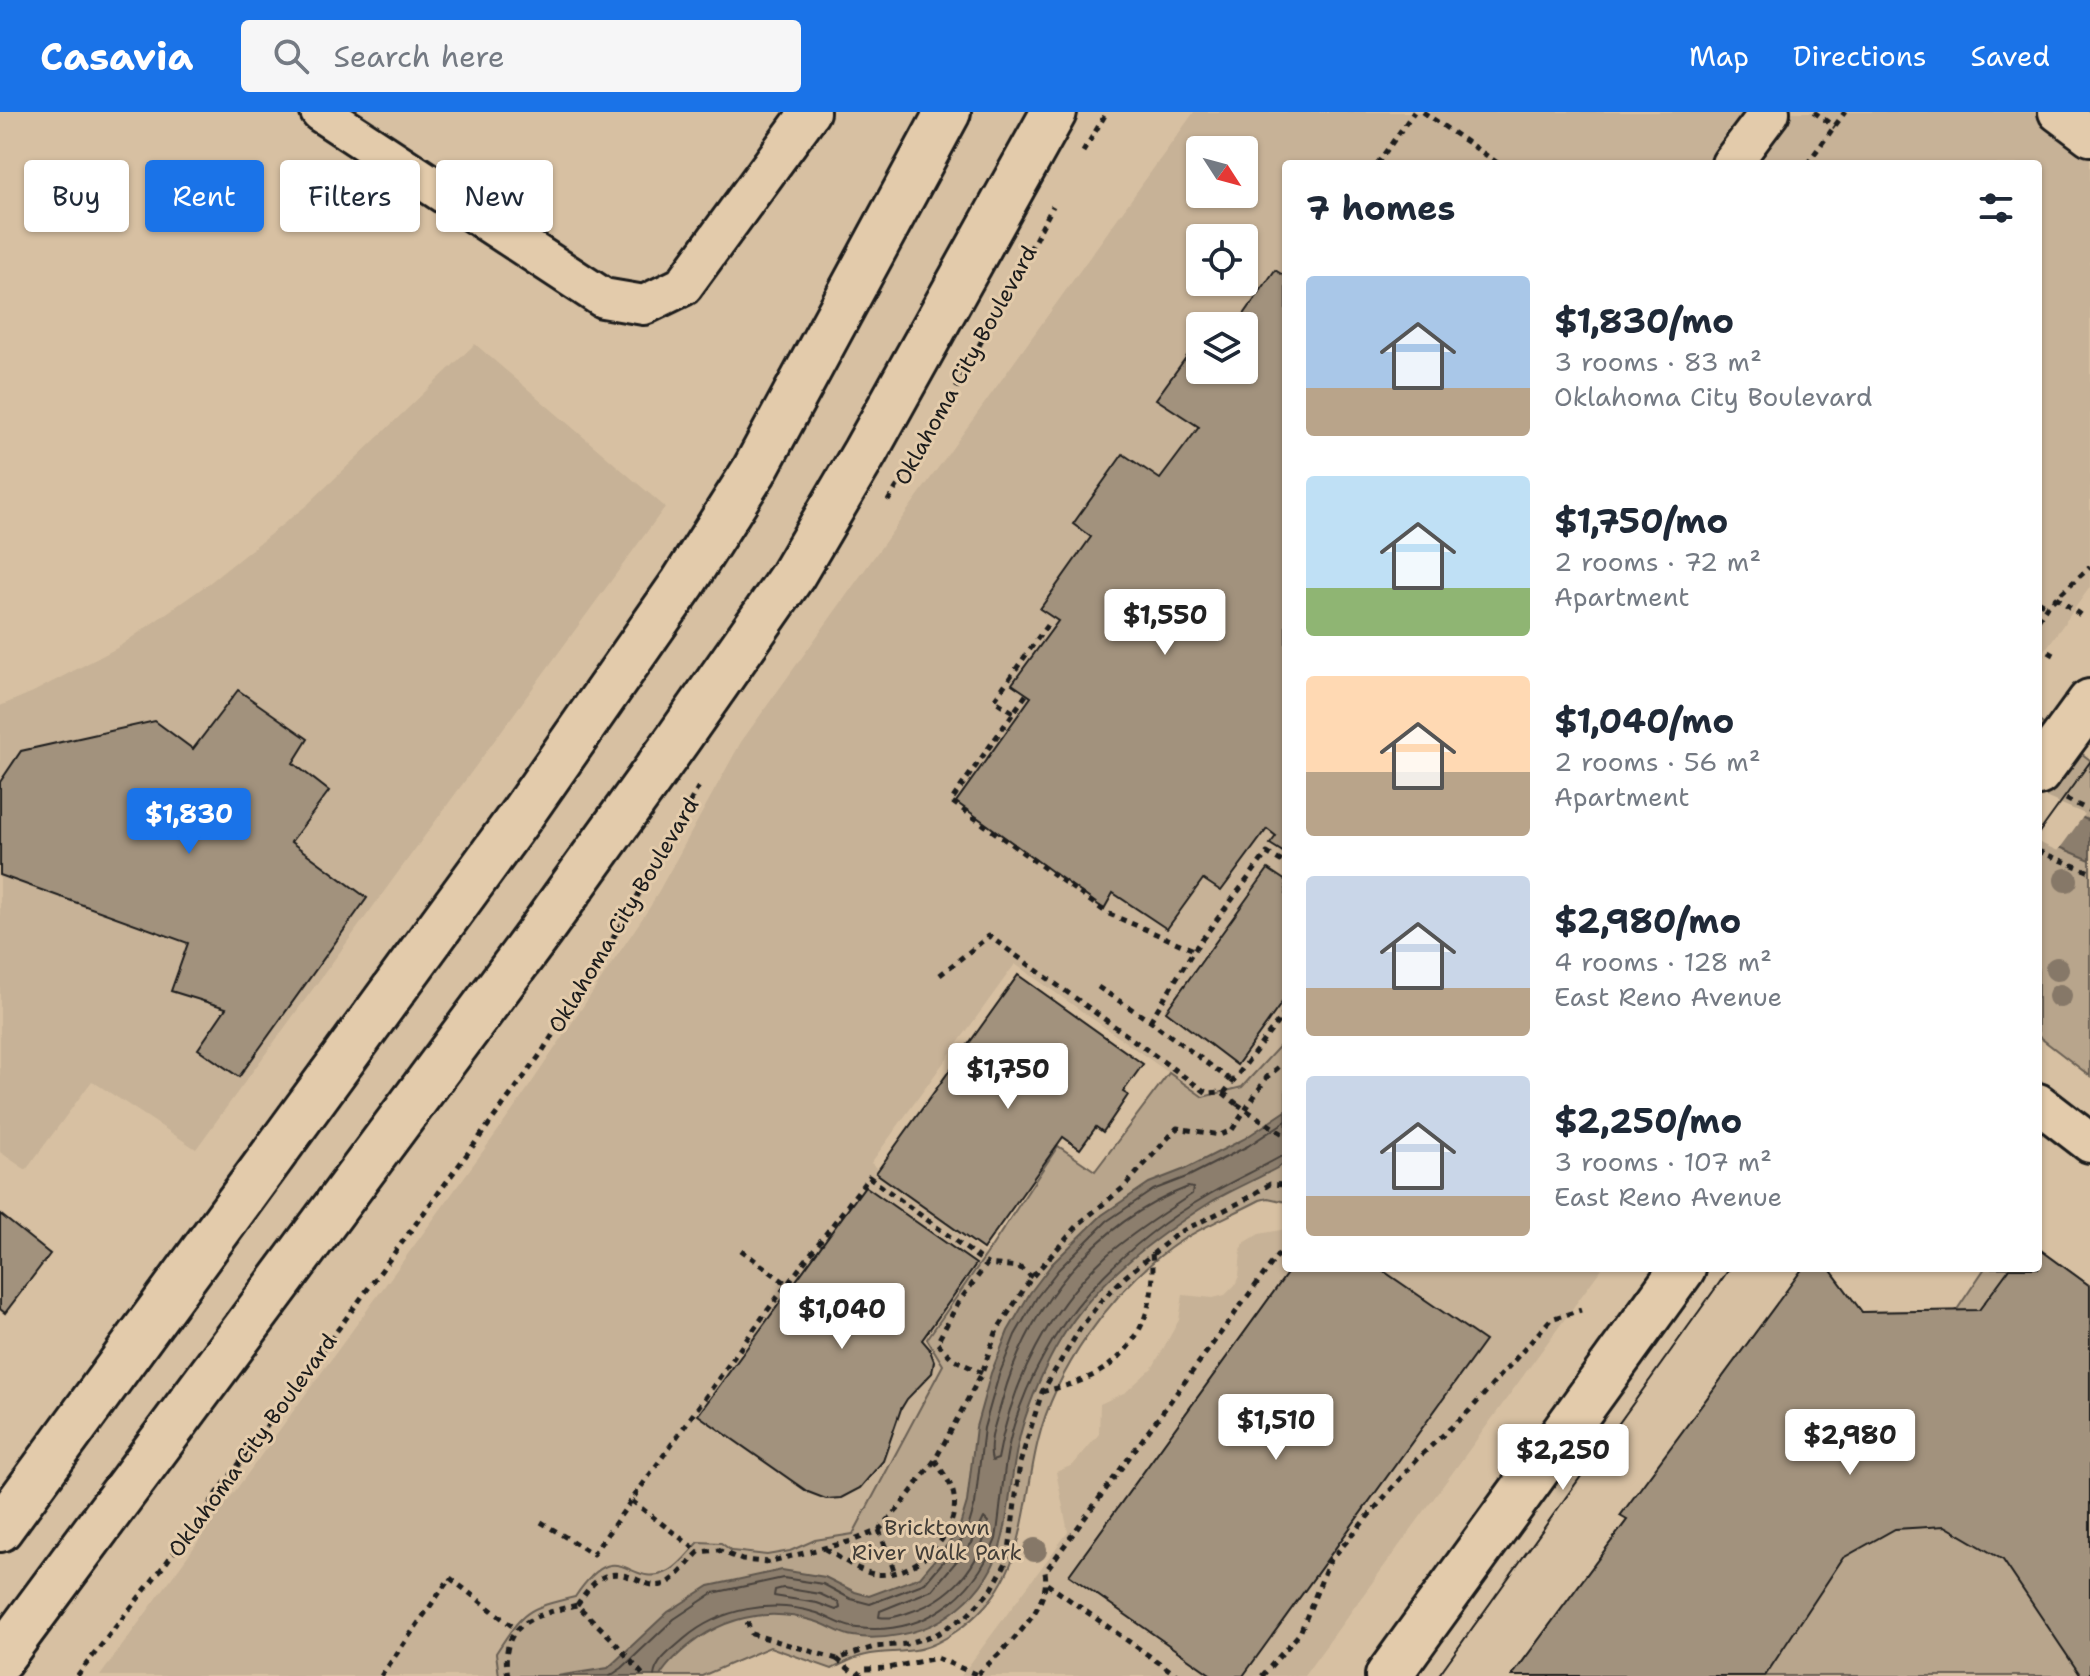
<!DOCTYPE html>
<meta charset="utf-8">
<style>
:root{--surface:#fff;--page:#f6f6f7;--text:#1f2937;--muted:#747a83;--accent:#1a73e8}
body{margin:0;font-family:"Shantell Sans",sans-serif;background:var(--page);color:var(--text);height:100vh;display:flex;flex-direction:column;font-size:30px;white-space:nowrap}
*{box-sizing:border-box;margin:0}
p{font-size:26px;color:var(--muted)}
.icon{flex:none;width:44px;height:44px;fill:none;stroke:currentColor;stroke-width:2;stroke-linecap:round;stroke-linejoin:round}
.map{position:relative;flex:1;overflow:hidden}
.side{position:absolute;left:1282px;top:48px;width:760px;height:1112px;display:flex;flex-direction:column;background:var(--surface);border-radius:8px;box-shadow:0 2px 6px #0004}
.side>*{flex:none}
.banner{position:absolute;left:24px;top:48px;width:760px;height:72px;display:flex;gap:16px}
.needle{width:52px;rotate:126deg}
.fabs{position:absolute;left:1186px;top:24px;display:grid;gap:16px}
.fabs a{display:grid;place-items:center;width:72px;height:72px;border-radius:8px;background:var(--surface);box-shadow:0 2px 6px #0004;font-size:40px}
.price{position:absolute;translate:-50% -68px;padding:0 18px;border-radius:8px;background:#fff;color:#222;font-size:26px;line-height:52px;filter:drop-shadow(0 2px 4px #0008)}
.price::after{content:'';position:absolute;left:50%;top:48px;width:24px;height:18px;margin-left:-12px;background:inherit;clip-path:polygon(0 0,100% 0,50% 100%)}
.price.active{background:var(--accent);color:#fff}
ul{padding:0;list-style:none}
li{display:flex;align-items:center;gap:24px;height:200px;padding:0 24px}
li span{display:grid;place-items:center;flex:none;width:224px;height:160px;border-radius:8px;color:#555}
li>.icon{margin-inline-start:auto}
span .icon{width:96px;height:96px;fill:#fffc;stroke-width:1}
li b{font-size:34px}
h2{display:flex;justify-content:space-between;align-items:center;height:96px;padding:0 24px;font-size:34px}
.chip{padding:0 28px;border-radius:8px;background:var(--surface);box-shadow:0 2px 6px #0004;font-size:28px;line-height:72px}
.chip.active{background:var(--accent);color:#fff}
header{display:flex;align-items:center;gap:48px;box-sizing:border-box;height:112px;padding:0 40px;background:var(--accent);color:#fff}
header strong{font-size:38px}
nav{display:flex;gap:44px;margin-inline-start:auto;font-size:28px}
.search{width:560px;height:72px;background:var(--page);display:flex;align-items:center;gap:20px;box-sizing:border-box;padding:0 28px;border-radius:8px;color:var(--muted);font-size:30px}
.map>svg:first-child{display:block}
.built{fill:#c7b297;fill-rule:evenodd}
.green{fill:#b8a58c;stroke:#6a6054;stroke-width:2}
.water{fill:#8c7e6d;stroke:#5f574d;stroke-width:2}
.pier{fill:#d7c0a2}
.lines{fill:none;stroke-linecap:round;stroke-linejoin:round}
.shore{stroke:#49433c;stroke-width:2}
.building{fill:#a2927d;stroke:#1c1c1c;stroke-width:2}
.minor-casing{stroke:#1c1c1c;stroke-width:44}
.major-casing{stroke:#1c1c1c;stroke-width:50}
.path{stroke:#1c1c1c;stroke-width:5;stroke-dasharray:6 6;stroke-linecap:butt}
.minor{stroke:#e3cbab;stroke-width:38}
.major{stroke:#e3cbab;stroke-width:44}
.tram{stroke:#1c1c1c;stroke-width:2}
.path-bridge{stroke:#1c1c1c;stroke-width:5;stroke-dasharray:6 6;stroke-linecap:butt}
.tree{fill:#867868}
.labels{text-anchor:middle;stroke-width:6;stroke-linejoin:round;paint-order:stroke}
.street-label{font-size:22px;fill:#1c1c1c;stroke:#e3cbab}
.park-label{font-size:22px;fill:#433e38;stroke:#e3cbab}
</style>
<header>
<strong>Casavia</strong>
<div class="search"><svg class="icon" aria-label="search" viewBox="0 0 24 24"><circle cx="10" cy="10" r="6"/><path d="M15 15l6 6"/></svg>Search here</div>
<nav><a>Map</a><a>Directions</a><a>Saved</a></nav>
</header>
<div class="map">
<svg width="2090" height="1564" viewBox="0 0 2090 1564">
<rect width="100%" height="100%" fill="#d7c0a2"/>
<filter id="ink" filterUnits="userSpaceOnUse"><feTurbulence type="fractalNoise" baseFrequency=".0125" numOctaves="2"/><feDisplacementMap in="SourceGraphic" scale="16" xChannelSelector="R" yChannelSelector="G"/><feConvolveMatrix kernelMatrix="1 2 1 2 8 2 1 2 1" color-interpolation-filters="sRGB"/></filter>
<g filter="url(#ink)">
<!-- built -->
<g class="built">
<path d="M1194 0H2090V475L2038 548V52H1286V927L1242 975 1203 985 1015 852 871 1051 986 1143 927 1227 944 1252 853 1422 815 1428 790 1439 767 1443 732 1439 721 1431 699 1430 670 1459 659 1463 646 1464 630 1456 589 1464 575 1485 541 1493 496 1541 499 1564H100L516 994 650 795 741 630ZM1200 38H1244V82H1200ZM1200 126H1244V170H1200ZM1200 214H1244V258H1200Z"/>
<polygon points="475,232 665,395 196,1037 92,969 26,1058 0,1040 0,594 33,580 117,536 208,472 307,393"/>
<polygon points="1286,1117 1286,1156 1602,1156 1304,1564 961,1564 1068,1420 1056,1360 1073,1353 1099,1322 1100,1292 1126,1280 1153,1255 1179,1208 1183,1183 1213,1186 1225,1183 1235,1173 1239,1164 1241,1138 1244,1131 1259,1122"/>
</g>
<!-- green -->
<g class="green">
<polygon points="2038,608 2090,648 2090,964 2038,924"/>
<path d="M1286 927V1090L1268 1086 1260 1088C1230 1104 1196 1117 1169 1137 1111 1181 1055 1258 1038 1329 1024 1385 1026 1449 985 1494 970 1511 942 1532 920 1537 902 1541 883 1539 866 1543 854 1545 843 1552 832 1557L770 1535 702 1564H499L496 1541C523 1499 527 1496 575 1485 619 1419 628 1478 667 1460 679 1455 690 1439 699 1430L721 1431 732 1439 767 1443 790 1439 815 1428 853 1422 943 1253 927 1227 986 1143 1058 1034 1095 1059 1169 961 1203 985 1242 975Z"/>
<polygon points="2038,1136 2090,1174 2090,1564 1512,1564 1627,1408 1803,1156 1829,1156 1862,1200 1956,1199 1985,1156 2038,1156"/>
</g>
<!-- water -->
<g class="water">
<polygon points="2038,686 2090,709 2090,748 2038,726"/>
<path d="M1286 999V1051C1262 1065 1235 1076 1211 1090 1154 1126 1096 1169 1061 1227 1046 1251 1030 1289 1022 1316 1000 1391 1022 1459 941 1508 918 1522 880 1529 853 1524 839 1522 827 1512 814 1509 773 1497 734 1503 699 1526 685 1536 669 1549 660 1564H557L608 1556 668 1500 709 1474 782 1458 825 1465 855 1480 869 1484 920 1465 958 1420 967 1390 976 1315 991 1261 1008 1219 1030 1181 1052 1152 1102 1103 1149 1071 1185 1057 1244 1027Z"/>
</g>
<!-- pier -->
<polygon class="pier" points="2038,682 2085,702 2058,739 2038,730"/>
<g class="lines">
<!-- shore -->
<g class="shore">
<path d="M1188 1075 1193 1076 1192 1082C1164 1101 1133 1120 1107 1143 1050 1195 1011 1271 998 1347L992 1349C987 1330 997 1307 1002 1289 1028 1194 1095 1111 1188 1075Z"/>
<path d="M984 1406 988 1410C981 1454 951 1487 910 1500 899 1504 890 1507 879 1505L880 1499 932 1478 972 1431Z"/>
<polygon points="783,1476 820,1482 839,1491 840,1496 836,1498 817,1491 774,1484 775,1478"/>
<polyline points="610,1564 622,1556 674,1507 713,1481 783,1466 823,1472 851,1487 870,1492 925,1471 966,1423 975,1392 984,1316 999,1263 1015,1223 1037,1185 1058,1158 1107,1109 1153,1078 1189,1064 1248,1034 1286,1009"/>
<path d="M654 1564C656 1548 673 1537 684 1527 720 1496 772 1487 817 1501 831 1506 843 1515 857 1516 922 1524 973 1486 996 1427 1002 1390 1003 1349 1014 1313 1045 1212 1119 1134 1210 1082 1232 1069 1257 1058 1280 1045L1286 1044"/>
</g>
</g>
<!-- building -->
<g class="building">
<polygon points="1275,158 1286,165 1286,742 1270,732 1276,724 1267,717 1221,779 1203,767 1167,817 1113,781 1104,797 956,690 1031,585 1012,572 1058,509 1040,497 1091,425 1073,412 1123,342 1160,367 1199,315 1156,287 1200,226 1200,258 1244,258 1244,214 1236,214"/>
<polygon points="238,578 308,627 293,651 329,679 291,730 367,786 239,965 198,937 226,896 171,879 188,831 0,763 0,670 21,639 155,609 193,637"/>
<polygon points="1268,757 1286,769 1286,885 1237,953 1166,899"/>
<polygon points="1018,863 1143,952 1123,980 1128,983 1103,1020 1096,1015 1080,1037 1063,1025 983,1137 876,1061"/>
<polygon points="865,1074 976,1152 922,1228 929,1236 934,1249 932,1261 907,1287 901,1297 883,1349 860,1376 841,1386 826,1387 808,1380 698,1303"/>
<polygon points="0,1102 50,1142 5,1201 0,1197"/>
<polygon points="2038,1136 2090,1174 2090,1564 2081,1564 2003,1448 1945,1414 1895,1417 1843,1446 1765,1564 1512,1564 1627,1408 1620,1404 1803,1156 1829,1156 1862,1200 1979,1198 2010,1156 2038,1156"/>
<polygon points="1291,1156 1379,1156 1485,1229 1243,1564 1213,1564 1069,1463"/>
</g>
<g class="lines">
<!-- minor casing -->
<g class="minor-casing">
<g id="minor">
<polyline points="320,0 603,186 644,193 683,174 810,0"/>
<polyline points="2058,0 2090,24"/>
<polyline points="1731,52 1770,0"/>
<polyline points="2038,991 2090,1031"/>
</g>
</g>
<!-- major casing -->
<g class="major-casing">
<g id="major">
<polyline points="2038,661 2090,590"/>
<polyline points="0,1417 522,702 683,471 754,359 948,0"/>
<polyline points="0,1547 541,818 678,627 792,464 865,340 1054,0"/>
<polyline points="1388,1564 1683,1156"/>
</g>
</g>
<!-- path -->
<g class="path">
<polyline points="1423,0 1499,52"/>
<polyline points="1814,0 1835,15"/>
<polyline points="1083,40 1107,0"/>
<polyline points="1377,52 1414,0"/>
<polyline points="1807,52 1845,0"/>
<polyline points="2038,386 2040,383"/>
<polyline points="888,389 947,294 1053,94"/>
<polyline points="2056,485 2083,505"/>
<polyline points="2038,489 2047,494"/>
<polyline points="2038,508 2047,494 2090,455"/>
<polyline points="2038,543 2047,539 2056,544"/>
<polyline points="1026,583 951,689 1107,801 1194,838"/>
<polyline points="1013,600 994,588 1050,509"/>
<polyline points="2066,687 2090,699"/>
<polyline points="2038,739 2090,760"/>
<polyline points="940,863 989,824 1207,981 1222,980 1237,992"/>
<polyline points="1098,875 1150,909 1233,970"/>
<polyline points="1150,909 1194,838 1267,741 1286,752"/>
<polyline points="1224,981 1286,899"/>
<polyline points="741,1138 787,1172"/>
<polyline points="982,1261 953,1247 937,1231 958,1191 987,1152 1019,1155 1032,1165"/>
<path d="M1042 1280C1056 1276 1072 1273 1085 1267 1136 1246 1158 1195 1152 1142"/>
<polyline points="632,1389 699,1440"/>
<polyline points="541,1410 593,1442 767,1199 869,1065 987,1152"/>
<polyline points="879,1418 895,1461"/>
<path d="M825 1437C839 1445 858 1459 874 1462 914 1468 964 1420 953 1380 950 1369 940 1357 935 1348"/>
<polyline points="1047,1472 1178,1564"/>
<path d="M577 1493C594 1467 606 1454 638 1468 645 1471 654 1475 662 1473 676 1470 689 1449 699 1440L718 1438 742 1448 768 1450 852 1429 879 1418 899 1396 935 1348 982 1261 997 1218 1032 1165 1080 1111 1124 1075 1177 1016 1220 1023 1232 1018 1267 965 1286 949"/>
<polyline points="747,1510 752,1522 837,1547 874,1535 906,1532 937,1522 968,1503 992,1477 1008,1447 1020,1351 1042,1280 1080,1217 1100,1190 1125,1165 1178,1121 1241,1090 1270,1072 1286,1073"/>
<polyline points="837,1547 857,1564"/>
<path d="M978 1562C1002 1538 1052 1498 1045 1460L1286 1132"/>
<polyline points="77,1564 166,1451 540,943 623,810 699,674"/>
<polyline points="381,1564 450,1466 516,1517"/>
<path d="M508 1564C498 1511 535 1503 577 1493L612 1527 644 1564"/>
<polyline points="857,1564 864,1557 888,1556 937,1546 980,1564"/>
<polyline points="1262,1564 1300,1521 1329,1450 1417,1347 1470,1298 1551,1207 1581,1198"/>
</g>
<!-- minor -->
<use href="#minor" class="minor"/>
<!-- major -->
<use href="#major" class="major"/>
<!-- tram -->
<g class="tram">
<polyline points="2038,722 2090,650"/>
<polyline points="1438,1564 1730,1156"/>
</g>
<!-- path-bridge -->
<polyline class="path-bridge" points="1237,992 1286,1024"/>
</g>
<!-- trees -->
<g class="tree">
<circle cx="2066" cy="768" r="12"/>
<circle cx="2057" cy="857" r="12"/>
<circle cx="2060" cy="884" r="12"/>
<circle cx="1035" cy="1438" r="12"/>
</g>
</g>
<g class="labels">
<!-- street labels -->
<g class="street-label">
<text transform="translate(965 253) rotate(-61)" y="8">Oklahoma City Boulevard</text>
<text transform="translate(623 803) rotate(-59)" y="8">Oklahoma City Boulevard</text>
<text transform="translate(252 1333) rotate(-54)" y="8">Oklahoma City Boulevard</text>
</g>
<!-- park labels -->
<g class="park-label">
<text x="937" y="1423">Bricktown<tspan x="937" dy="25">River Walk Park</tspan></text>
</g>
</g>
</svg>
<div class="fabs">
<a><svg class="needle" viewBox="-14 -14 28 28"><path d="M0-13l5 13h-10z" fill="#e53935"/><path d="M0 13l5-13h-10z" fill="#747a83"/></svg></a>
<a><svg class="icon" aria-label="locate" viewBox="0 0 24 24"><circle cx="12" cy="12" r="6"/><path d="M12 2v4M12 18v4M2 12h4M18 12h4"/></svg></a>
<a><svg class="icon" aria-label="layers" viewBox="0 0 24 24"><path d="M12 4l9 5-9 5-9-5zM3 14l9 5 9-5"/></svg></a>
</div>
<b class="price" style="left:1165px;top:545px">$1,550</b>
<b class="price active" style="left:189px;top:744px">$1,830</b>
<b class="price" style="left:1008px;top:999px">$1,750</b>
<b class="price" style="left:842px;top:1239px">$1,040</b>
<b class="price" style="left:1276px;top:1350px">$1,510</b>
<b class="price" style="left:1850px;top:1365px">$2,980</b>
<b class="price" style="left:1563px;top:1380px">$2,250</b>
<div class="banner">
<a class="chip">Buy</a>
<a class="chip active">Rent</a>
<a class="chip">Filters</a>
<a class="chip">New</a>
</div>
<section class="side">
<h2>7 homes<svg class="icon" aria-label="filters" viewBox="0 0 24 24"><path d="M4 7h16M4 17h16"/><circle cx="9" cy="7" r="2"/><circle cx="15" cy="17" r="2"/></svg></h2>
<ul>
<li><span style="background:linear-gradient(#a9c7e8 70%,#b9a48a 0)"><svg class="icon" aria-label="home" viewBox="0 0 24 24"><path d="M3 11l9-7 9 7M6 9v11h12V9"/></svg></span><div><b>$1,830/mo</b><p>3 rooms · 83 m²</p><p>Oklahoma City Boulevard</p></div></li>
<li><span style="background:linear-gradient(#bfe0f5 70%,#8fb573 0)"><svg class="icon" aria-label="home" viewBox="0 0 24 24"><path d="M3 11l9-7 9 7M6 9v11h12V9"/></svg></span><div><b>$1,750/mo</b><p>2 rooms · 72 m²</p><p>Apartment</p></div></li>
<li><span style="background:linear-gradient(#ffd9b3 60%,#b9a48a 0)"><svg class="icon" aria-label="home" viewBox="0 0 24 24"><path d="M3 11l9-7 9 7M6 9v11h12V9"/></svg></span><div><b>$1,040/mo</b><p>2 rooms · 56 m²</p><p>Apartment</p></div></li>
<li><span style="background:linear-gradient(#c9d6e8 70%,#b9a48a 0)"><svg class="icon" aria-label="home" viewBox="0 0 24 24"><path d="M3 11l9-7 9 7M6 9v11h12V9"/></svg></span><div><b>$2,980/mo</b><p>4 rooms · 128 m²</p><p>East Reno Avenue</p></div></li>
<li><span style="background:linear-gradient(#c9d6e8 75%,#b9a48a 0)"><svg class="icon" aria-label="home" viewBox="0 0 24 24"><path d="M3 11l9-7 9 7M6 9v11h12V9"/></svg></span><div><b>$2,250/mo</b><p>3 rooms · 107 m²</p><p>East Reno Avenue</p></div></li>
</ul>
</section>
</div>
